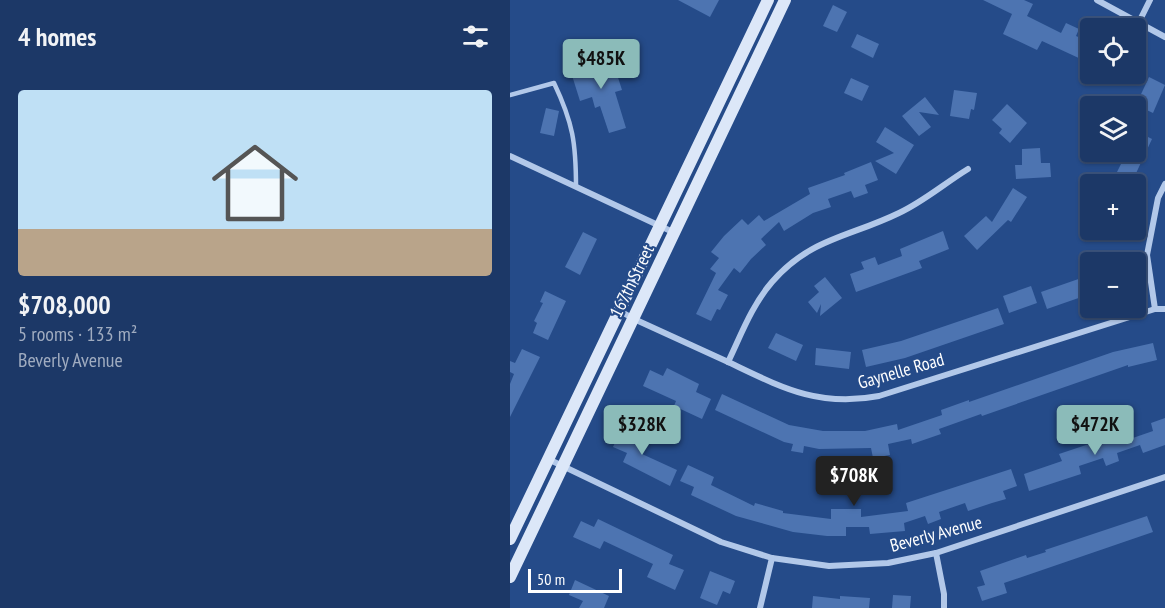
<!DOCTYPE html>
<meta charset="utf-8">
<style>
:root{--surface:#1c3867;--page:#294370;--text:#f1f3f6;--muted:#a0acc0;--line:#3a527b;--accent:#8bbbb9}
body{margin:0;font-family:"PT Sans Narrow",sans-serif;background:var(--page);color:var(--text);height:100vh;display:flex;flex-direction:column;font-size:22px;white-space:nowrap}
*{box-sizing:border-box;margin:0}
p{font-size:20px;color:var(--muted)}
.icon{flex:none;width:33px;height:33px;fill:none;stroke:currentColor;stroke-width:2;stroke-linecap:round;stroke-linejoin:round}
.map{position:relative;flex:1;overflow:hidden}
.panel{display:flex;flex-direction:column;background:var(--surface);width:510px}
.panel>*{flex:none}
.controls{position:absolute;left:570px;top:18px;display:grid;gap:12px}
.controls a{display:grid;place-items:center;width:66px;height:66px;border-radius:6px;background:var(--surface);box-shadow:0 2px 4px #0004,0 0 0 2px var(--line);font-size:30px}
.scale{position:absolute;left:18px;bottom:15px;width:94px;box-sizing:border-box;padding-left:6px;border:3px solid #fff;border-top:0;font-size:16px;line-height:21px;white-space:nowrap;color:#fff;-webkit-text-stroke:4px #254b89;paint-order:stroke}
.price{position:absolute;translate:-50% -51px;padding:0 14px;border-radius:6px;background:var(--accent);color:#111;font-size:20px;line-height:39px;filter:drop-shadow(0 2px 3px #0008)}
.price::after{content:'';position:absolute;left:50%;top:36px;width:18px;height:14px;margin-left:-9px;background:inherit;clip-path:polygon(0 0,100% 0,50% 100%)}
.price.selected{background:#222;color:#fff}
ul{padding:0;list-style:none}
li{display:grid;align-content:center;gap:12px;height:318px;padding:0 18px}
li+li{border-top:2px solid var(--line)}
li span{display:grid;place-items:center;height:186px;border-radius:6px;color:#555}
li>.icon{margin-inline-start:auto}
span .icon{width:108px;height:108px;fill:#fffc;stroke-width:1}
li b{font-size:26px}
h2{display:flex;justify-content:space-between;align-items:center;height:72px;padding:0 18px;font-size:26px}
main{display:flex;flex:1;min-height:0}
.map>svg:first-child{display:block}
.building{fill:#4d74b1}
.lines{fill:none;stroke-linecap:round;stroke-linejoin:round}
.service{stroke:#b2c8e9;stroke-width:4.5}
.minor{stroke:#b2c8e9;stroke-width:6}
.secondary{stroke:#dce7f8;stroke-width:12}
.labels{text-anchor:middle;stroke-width:4.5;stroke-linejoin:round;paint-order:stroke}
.street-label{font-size:18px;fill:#fff;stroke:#254b89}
</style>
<main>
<section class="panel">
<h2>4 homes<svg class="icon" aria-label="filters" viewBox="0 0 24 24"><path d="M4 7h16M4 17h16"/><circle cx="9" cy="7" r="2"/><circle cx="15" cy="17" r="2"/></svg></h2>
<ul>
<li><span style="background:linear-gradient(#bfe0f5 75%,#b9a48a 0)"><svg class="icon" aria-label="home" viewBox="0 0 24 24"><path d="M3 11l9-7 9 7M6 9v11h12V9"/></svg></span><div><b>$708,000</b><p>5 rooms · 133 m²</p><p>Beverly Avenue</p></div></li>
</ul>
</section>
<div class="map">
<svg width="655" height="608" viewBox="0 0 655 608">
<rect width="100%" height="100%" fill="#254b89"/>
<!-- building -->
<g class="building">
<polygon points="168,0 209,0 200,17"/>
<polygon points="473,0 514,0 523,4 517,16 551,33 556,23 569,29 566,36 580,42 573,60 532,41 527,50 493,34 502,14"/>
<polygon points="323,5 337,12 327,32 313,26"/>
<polygon points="347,34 369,44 363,58 341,47"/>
<polygon points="93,58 95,64 103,62 112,90 105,92 116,128 99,133 90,106 85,108 82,97 70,101 60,69"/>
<polygon points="639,77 655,85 643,113 626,105"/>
<polygon points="341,78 359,86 352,101 334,93"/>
<polygon points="444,90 467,93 464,110 461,109 459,119 440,116"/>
<polygon points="415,97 429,115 409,112 421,127 409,136 392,116"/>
<polygon points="497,104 517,123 500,143 489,133 492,129 482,120"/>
<polygon points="36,108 49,111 44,136 30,133"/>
<polygon points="375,127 404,145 386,174 365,161 384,153 366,142"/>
<polygon points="626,131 642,139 621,184 601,184 617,152 626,152"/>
<polygon points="530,148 531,163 540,163 541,177 506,179 505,165 512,165 512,149"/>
<polygon points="361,162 368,180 355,185 358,193 344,198 341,191 318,199 321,207 303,213 274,231 269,222 251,239 256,245 241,259 230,273 224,268 208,290 218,295 210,310 207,309 201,321 186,314 206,273 200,269 209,258 201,252 214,236 232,219 238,225 249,215 254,221 300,194 298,188 335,175 334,173"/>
<polygon points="503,188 517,197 501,222 498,220 467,250 454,236 476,216 482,222"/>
<polygon points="571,230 602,230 600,240 571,235"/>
<polygon points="433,231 439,249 409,261 412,268 346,292 340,274 354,269 351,262 365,257 368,265 392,256 390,249"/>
<polygon points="73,232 87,239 70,275 55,267"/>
<polygon points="580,275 580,294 537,309 531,292"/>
<polygon points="315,277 332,298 310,316 311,304 307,313 298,302 309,292 304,286"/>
<polygon points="521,286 527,303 499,313 493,296"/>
<polygon points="35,291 56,301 38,340 23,333 27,323 24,321 33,303 30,302"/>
<polygon points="488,308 494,324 395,358 356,367 352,350 391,341"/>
<polygon points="266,333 293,345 286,361 258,348"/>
<polygon points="643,343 647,360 618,367 618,365 472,416 471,414 429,429 431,434 402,444 401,439 378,444 380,455 363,458 361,448 309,449 294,446 293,453 281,451 283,444 274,442 205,410 212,394 279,425 313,431 355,431 387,424 388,430 432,415 431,410 459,400 459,402 603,352"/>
<polygon points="306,348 341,352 339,369 305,365"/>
<polygon points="12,349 30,357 0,417 0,384 4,374 0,372 0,361 5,363"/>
<polygon points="157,368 189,384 186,392 201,399 192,419 164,406 166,401 133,386 140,370 153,376"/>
<polygon points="655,418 655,445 633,453 630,445 607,453 609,461 596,466 593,458 569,466 571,474 519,491 514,474 552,461 549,454 615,432 617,440 643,431 641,423"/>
<polygon points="113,425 140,438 132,454 167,470 160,486 113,462 117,453 103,447"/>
<polygon points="178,465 204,477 201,485 244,506 245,503 273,511 273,513 321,519 321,509 351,509 351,517 398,511 396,503 501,469 507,486 493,491 496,499 482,503 458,511 455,503 429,512 431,519 418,524 415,516 394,523 395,531 360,534 359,527 336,527 336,536 317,536 283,532 226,516 181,495 184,487 170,481"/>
<polygon points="637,516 643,532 494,583 497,593 472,601 467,587 475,585 470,571 516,555 517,558 536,552 535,550"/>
<polygon points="88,519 163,555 159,564 174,570 165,590 137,577 143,564 94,541 90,549 63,537 71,521 84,527"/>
<polygon points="200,571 225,581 220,594 213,591 207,605 190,598"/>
<polygon points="65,580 99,596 94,608 69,608 73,601 59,595"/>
<polygon points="383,595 401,596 400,608 382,608"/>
<polygon points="303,596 330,599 330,596 360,598 359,608 302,608"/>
</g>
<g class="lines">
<!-- service -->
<path class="service" d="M0 95 44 83C63 123 66 143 66 187"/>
<!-- minor -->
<g class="minor">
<polyline points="587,0 655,37"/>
<polyline points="629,22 640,0"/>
<polyline points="0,156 165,233"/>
<polyline points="645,309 637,255 648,198 655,184"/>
<path d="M110 311 124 319C155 333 185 347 216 361 269 386 307 408 369 396L645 309H655"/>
<path d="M218 362C231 335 242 305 262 282 300 238 340 237 389 213 413 202 435 183 458 169"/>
<polyline points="38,459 211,542 262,558 319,566 378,563 426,553 655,477"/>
<polyline points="426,553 434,594 434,608"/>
<polyline points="250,608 262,558"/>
</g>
<!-- secondary -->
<g class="secondary">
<polyline points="0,539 258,0"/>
<polyline points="0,577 275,0"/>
</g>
</g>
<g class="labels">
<!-- street labels -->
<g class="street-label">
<text transform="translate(122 281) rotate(-64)" y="6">167th Street</text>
<text transform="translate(391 371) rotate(-16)" y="6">Gaynelle Road</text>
<text transform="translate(426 534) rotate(-15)" y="6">Beverly Avenue</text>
</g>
</g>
</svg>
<div class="controls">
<a><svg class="icon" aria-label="locate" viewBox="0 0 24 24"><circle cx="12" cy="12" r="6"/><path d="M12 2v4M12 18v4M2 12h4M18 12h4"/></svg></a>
<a><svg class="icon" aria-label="layers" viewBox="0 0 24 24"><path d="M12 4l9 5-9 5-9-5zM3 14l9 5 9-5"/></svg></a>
<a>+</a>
<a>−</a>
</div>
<div class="scale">50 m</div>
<b class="price" style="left:91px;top:90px">$485K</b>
<b class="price" style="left:132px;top:456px">$328K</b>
<b class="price" style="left:585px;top:456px">$472K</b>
<b class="price selected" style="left:344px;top:507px">$708K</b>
</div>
</main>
